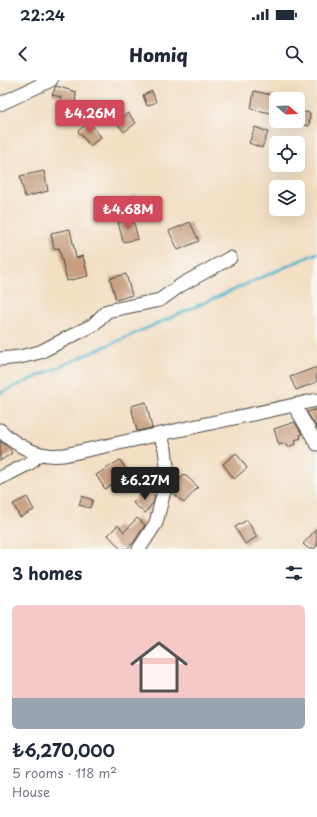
<!DOCTYPE html>
<meta charset="utf-8">
<style>
:root{--surface:#fff;--page:#f6f6f7;--text:#1f2937;--muted:#747a83;--line:#e0e1e3;--accent:#d1495b}
body{margin:0;font-family:"Playpen Sans",sans-serif;background:var(--page);color:var(--text);height:100vh;display:flex;flex-direction:column;font-size:15px;white-space:nowrap}
*{box-sizing:border-box;margin:0}
p{font-size:13px;color:var(--muted)}
.icon{flex:none;width:22px;height:22px;fill:none;stroke:currentColor;stroke-width:2;stroke-linecap:round;stroke-linejoin:round}
.map{position:relative;height:469px;overflow:hidden}
.panel{display:flex;flex-direction:column;background:var(--surface);flex:1}
.panel>*{flex:none}
.needle{width:26px;rotate:109deg}
.controls{position:absolute;left:269px;top:12px;display:grid;gap:8px}
.controls a{display:grid;place-items:center;width:36px;height:36px;border-radius:6px;background:var(--surface);box-shadow:0 4px 16px #0002;font-size:20px}
.price{position:absolute;translate:-50% -34px;padding:0 9px;border-radius:4px;background:var(--accent);color:#fff;font-size:13px;line-height:26px;filter:drop-shadow(0 1px 2px #0008)}
.price::after{content:'';position:absolute;left:50%;top:24px;width:12px;height:9px;margin-left:-6px;background:inherit;clip-path:polygon(0 0,100% 0,50% 100%)}
.price.on{background:#222;color:#fff}
ul{padding:0;list-style:none}
li{display:grid;align-content:center;gap:8px;height:212px;padding:0 12px}
li+li{border-top:1px solid var(--line)}
li span{display:grid;place-items:center;height:124px;border-radius:6px;color:#555}
li>.icon{margin-inline-start:auto}
span .icon{width:72px;height:72px;fill:#fffc;stroke-width:1}
li b{font-size:17px}
h2{display:flex;justify-content:space-between;align-items:center;height:48px;padding:0 12px;font-size:17px}
.status{display:flex;justify-content:space-between;align-items:center;height:28px;padding:0 20px;background:var(--surface);direction:ltr}
.status svg{height:11px;fill:currentColor}
header{display:flex;justify-content:space-between;align-items:center;height:52px;padding:0 12px;background:var(--surface);font-size:18px;font-weight:800}
.map>svg:first-child{display:block}
.lines{fill:none;stroke-linecap:round;stroke-linejoin:round}
.stream{stroke:#4cb3cb;stroke-width:3}
.building{fill:#c79e7f}
.minor-casing{stroke:#494642;stroke-width:15}
.minor{stroke:#fff;stroke-width:13}
</style>
<div class="status"><b>22:24</b><svg viewBox="0 0 49 12"><path d="M0 12V9h3v3zM5 12V6h3v6zM10 12V3h3v9zM15 12V0h3v12zM26 1h20v11H26zM47 4h2v5h-2z"/></svg></div>
<header><svg class="icon" aria-label="back" viewBox="0 0 24 24"><path d="M15 5l-7 7 7 7"/></svg>Homiq<svg class="icon" aria-label="search" viewBox="0 0 24 24"><circle cx="10" cy="10" r="6"/><path d="M15 15l6 6"/></svg></header>
<div class="map">
<svg width="317" height="469" viewBox="0 0 317 469">
<rect width="100%" height="100%" fill="#f6f6f2"/>
<filter id="ink" filterUnits="userSpaceOnUse"><feTurbulence type="fractalNoise" baseFrequency=".025" numOctaves="2"/><feDisplacementMap in="SourceGraphic" scale="8" xChannelSelector="R" yChannelSelector="G"/><feConvolveMatrix kernelMatrix="1 2 1 2 8 2 1 2 1" color-interpolation-filters="sRGB"/></filter>
<filter id="wash" filterUnits="userSpaceOnUse"><feTurbulence type="fractalNoise" baseFrequency=".012" numOctaves="4" result="noise"/><feDisplacementMap in="SourceGraphic" scale="16" xChannelSelector="R" yChannelSelector="G"/><feGaussianBlur stdDeviation="0.9" result="paint"/><feColorMatrix in="noise" values="0 0 0 0 0 0 0 0 0 0 0 0 0 0 0 0 0 1.4 0 .05"/><feComposite in="paint" operator="in"/></filter>
<g filter="url(#wash)">
<rect width="100%" height="100%" fill="#f3dfc4"/>
<g class="lines">
<!-- stream -->
<polyline class="stream" points="0,313 317,173"/>
</g>
<g id="blocks">
<!-- building -->
<g class="building">
<polygon points="56,6 76,12 75,29 59,24 61,17 52,15"/>
<polygon points="152,11 156,22 147,26 143,15"/>
<polygon points="254,11 276,16 276,34 251,29"/>
<polygon points="298,31 310,33 309,46 298,44"/>
<polygon points="128,33 136,43 124,52 116,42"/>
<polygon points="89,42 101,57 90,66 78,51"/>
<polygon points="255,47 268,52 262,68 249,63"/>
<polygon points="44,91 48,111 25,117 20,96"/>
<polygon points="135,115 139,125 125,131 121,122"/>
<polygon points="133,139 138,159 123,162 118,142"/>
<polygon points="190,142 199,161 178,170 169,151"/>
<polygon points="70,149 76,178 83,176 88,196 67,201 59,168 54,169 51,153"/>
<polygon points="126,194 132,215 116,220 110,198"/>
<polygon points="317,287 317,302 296,310 290,297"/>
<polygon points="146,322 152,348 137,351 131,326"/>
<polygon points="317,329 317,348 307,332"/>
<polygon points="295,342 302,354 300,355 301,358 295,360 296,364 288,367 286,363 279,365 274,349"/>
<polygon points="0,361 9,368 12,373 0,381"/>
<polygon points="236,373 247,388 234,399 223,384"/>
<polygon points="120,380 130,396 117,404 116,402 105,409 96,395"/>
<polygon points="184,394 198,407 184,423 172,412 174,406"/>
<polygon points="145,408 155,416 153,423 145,433 133,423"/>
<polygon points="82,416 93,420 90,428 79,425"/>
<polygon points="27,417 34,430 20,437 13,424"/>
<polygon points="137,438 145,445 134,462 127,469 121,469 108,455 118,445 124,452"/>
<polygon points="247,440 257,457 245,464 235,447"/>
<polygon points="317,448 317,466 314,469 309,469 303,464"/>
</g>
</g>
</g>
<g filter="url(#ink)">
<use href="#blocks" fill-opacity="0" stroke="#494642" stroke-width="1"/>
<g class="lines">
<!-- minor casing -->
<g class="minor-casing">
<g id="minor">
<polyline points="0,24 51,0"/>
<polyline points="0,279 20,277 40,272 93,245 107,231 160,220 181,205 230,178"/>
<polyline points="294,325 317,364"/>
<path d="M0 350C12 362 31 374 48 375 53 376 59 375 64 375L317 320"/>
<polyline points="0,398 30,383 39,374"/>
<polyline points="139,469 156,443 168,395 165,369 160,355"/>
</g>
</g>
<!-- minor -->
<use href="#minor" class="minor"/>
</g>
</g>
</svg>
<div class="controls">
<a><svg class="needle" viewBox="-14 -14 28 28"><path d="M0-13l5 13h-10z" fill="#e53935"/><path d="M0 13l5-13h-10z" fill="#747a83"/></svg></a>
<a><svg class="icon" aria-label="locate" viewBox="0 0 24 24"><circle cx="12" cy="12" r="6"/><path d="M12 2v4M12 18v4M2 12h4M18 12h4"/></svg></a>
<a><svg class="icon" aria-label="layers" viewBox="0 0 24 24"><path d="M12 4l9 5-9 5-9-5zM3 14l9 5 9-5"/></svg></a>
</div>
<b class="price" style="left:90px;top:54px">₺4.26M</b>
<b class="price" style="left:128px;top:150px">₺4.68M</b>
<b class="price on" style="left:145px;top:421px">₺6.27M</b>
</div>
<section class="panel">
<h2>3 homes<svg class="icon" aria-label="filters" viewBox="0 0 24 24"><path d="M4 7h16M4 17h16"/><circle cx="9" cy="7" r="2"/><circle cx="15" cy="17" r="2"/></svg></h2>
<ul>
<li><span style="background:linear-gradient(#f6c9c9 75%,#9aa5b1 0)"><svg class="icon" aria-label="home" viewBox="0 0 24 24"><path d="M3 11l9-7 9 7M6 9v11h12V9"/></svg></span><div><b>₺6,270,000</b><p>5 rooms · 118 m²</p><p>House</p></div></li>
</ul>
</section>
